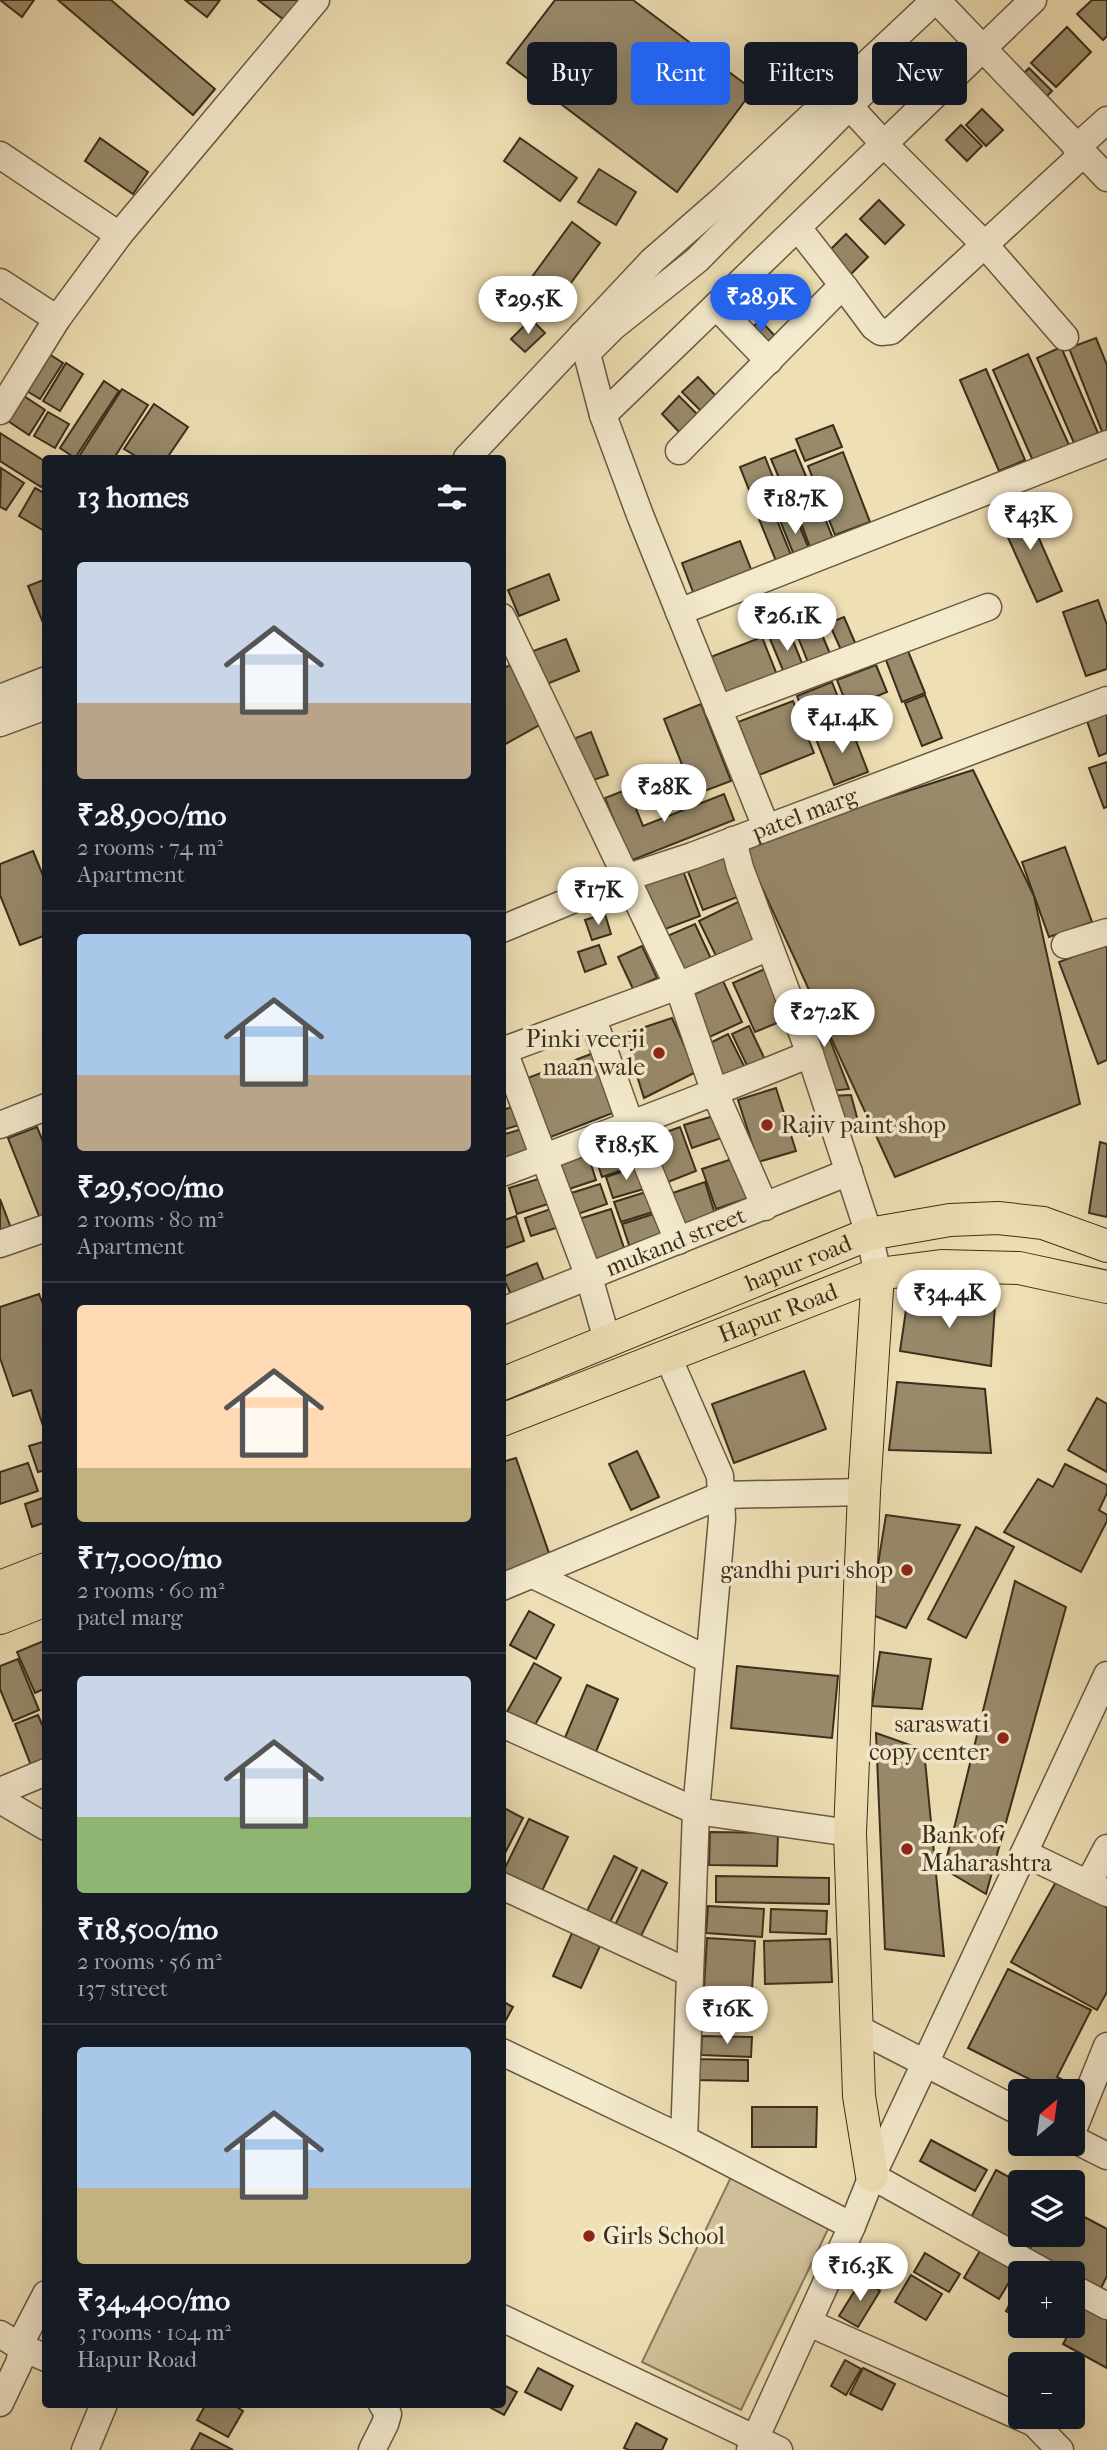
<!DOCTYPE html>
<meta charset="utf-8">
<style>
:root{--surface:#171b24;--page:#242831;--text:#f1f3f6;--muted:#9ea1a6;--line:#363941;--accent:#2563eb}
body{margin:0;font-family:"IM FELL French Canon",serif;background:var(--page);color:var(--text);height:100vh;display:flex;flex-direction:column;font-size:26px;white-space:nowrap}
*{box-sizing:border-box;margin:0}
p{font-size:23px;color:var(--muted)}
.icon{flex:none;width:38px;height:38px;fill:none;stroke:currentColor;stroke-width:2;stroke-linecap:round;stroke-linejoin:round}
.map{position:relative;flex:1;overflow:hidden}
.drawer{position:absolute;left:42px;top:455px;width:464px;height:1953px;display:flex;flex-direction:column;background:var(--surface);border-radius:7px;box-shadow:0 7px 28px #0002}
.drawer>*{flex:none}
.guide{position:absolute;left:527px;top:42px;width:474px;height:63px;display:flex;gap:14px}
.needle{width:46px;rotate:29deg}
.controls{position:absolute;left:1008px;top:2079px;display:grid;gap:14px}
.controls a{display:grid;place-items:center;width:77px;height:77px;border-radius:7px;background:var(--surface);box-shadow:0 7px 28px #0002;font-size:35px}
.price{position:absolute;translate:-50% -60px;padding:0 16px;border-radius:24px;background:#fff;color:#222;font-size:23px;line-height:46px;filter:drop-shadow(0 2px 4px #0008)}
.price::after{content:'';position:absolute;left:50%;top:42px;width:21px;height:16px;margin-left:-10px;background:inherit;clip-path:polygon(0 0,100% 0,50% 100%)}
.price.current{background:var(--accent);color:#fff}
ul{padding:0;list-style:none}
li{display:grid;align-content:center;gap:14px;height:371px;padding:0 35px}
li+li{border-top:2px solid var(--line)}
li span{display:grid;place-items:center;height:217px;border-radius:7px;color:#555}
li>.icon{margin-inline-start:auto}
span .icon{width:126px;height:126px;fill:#fffc;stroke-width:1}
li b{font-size:30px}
h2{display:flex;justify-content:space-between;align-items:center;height:84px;padding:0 35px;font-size:30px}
.pill{padding:0 24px;border-radius:7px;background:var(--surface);box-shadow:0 7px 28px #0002;font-size:24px;line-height:63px}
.pill.current{background:var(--accent);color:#fff}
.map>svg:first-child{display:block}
.green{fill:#d0c19a;stroke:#86785b;stroke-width:2}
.building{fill:#988a6b;stroke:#3b2e1c;stroke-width:2}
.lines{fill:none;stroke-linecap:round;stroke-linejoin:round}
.minor-casing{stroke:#685a42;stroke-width:29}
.major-casing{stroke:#3b2e1c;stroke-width:34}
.minor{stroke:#f4eace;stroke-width:26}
.major{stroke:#eedfb4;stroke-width:32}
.poi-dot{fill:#8f2418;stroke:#f4eace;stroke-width:2.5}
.labels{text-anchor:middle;stroke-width:7;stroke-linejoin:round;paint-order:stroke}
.street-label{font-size:24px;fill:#3b2e1c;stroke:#f4eace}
.poi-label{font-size:24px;fill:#3b2e1c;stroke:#f4eace;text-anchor:end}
</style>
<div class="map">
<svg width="1107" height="2450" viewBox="0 0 1107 2450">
<rect width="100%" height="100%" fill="#eedfb4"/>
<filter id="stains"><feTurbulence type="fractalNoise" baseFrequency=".00286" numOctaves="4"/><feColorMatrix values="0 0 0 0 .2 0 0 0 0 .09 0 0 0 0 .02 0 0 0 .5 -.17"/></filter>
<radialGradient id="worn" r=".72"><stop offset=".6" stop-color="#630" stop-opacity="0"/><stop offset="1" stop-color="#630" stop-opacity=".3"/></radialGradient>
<!-- green -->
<polygon class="green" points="732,2175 831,2223 741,2410 642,2362"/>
<!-- building -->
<g class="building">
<polygon points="0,0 34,0 22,17"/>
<polygon points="58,0 111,0 215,89 193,115"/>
<polygon points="185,0 220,0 207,17"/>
<polygon points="258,0 306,0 288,23"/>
<polygon points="555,0 633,0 753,90 677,192 507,63"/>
<polygon points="1092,0 1107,0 1107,36 1103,40 1077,14"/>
<polygon points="1067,27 1091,52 1056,87 1031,63"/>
<polygon points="1029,68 1052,91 1038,105 1015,82"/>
<polygon points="982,109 1003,130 986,146 966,125"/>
<polygon points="961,125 982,146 967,161 946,140"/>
<polygon points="100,138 148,172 133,194 85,161"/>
<polygon points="520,138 577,178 560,201 504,161"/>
<polygon points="599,169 636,192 616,225 578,202"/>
<polygon points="879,200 904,225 885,244 860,219"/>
<polygon points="572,222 600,243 549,313 521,292"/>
<polygon points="846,234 868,257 848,277 826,254"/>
<polygon points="531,319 545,333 525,352 511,339"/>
<polygon points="760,320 775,336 762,349 747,333"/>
<polygon points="1096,338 1107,365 1107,432 1103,434 1069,348"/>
<polygon points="1061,347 1098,433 1074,443 1037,358"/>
<polygon points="43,350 63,363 40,399 20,387"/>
<polygon points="1028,354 1069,445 1033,461 993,370"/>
<polygon points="66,363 83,374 60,411 43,401"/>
<polygon points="986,369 1025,460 999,471 960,380"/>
<polygon points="698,377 717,397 702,412 682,392"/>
<polygon points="104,381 119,391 75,458 60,448"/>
<polygon points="122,389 148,405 114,458 78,458"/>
<polygon points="18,392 45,410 29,435 2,417"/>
<polygon points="679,396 700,417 682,435 662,414"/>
<polygon points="154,404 188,427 167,458 139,458 124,449"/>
<polygon points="48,412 69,424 55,448 34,436"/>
<polygon points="833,425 842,447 805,461 796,439"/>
<polygon points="0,433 46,462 46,480 41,487 0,461"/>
<polygon points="795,450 813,493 789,502 771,459"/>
<polygon points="843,452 870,522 835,535 808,466"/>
<polygon points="765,457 782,500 757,510 740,467"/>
<polygon points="1,468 24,483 6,510 0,507"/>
<polygon points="35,488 46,494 46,532 19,516"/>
<polygon points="818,501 836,546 813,555 796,510"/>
<polygon points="1023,502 1062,591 1037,602 997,513"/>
<polygon points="794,512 811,554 796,560 779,518"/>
<polygon points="774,513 793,560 778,566 759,519"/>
<polygon points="740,541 754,577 696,600 682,563"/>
<polygon points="549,574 559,600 519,616 508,590"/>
<polygon points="46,579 46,630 28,586"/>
<polygon points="1098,600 1107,625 1107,669 1086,676 1063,612"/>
<polygon points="844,617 856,645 841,650 829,623"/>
<polygon points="817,623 831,656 809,665 796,632"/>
<polygon points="789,631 804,668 785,675 770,639"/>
<polygon points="762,637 779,680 725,701 708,658"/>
<polygon points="566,639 579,671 547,684 533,651"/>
<polygon points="908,651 925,693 902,702 886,660"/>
<polygon points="510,665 543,723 502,746 502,669"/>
<polygon points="876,665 887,692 848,708 837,680"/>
<polygon points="832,682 847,721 812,734 797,696"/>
<polygon points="925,695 942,738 922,746 905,703"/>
<polygon points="793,701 814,753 759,775 738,722"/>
<polygon points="701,704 731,781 694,795 664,719"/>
<polygon points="1107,713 1107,753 1099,756 1087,721"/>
<polygon points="850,725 868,772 834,785 816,739"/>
<polygon points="591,732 608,775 585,783 568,741"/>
<polygon points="1107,762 1107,807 1104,808 1089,768"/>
<polygon points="973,770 1034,896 1080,1104 895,1177 742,844"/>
<polygon points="628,789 643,826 724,794 734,820 630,861 605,798"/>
<polygon points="1065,847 1092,922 1049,937 1022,862"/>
<polygon points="33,851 46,883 46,935 20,945 0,895 0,864"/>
<polygon points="724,854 740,896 703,910 687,869"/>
<polygon points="682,868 700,916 660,931 642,882"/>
<polygon points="742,900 763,944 720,964 699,921"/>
<polygon points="605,914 611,934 592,940 585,920"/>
<polygon points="695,924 713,963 682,976 665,937"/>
<polygon points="1107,944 1107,1060 1098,1064 1059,962"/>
<polygon points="599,945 606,964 585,972 578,952"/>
<polygon points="642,946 657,978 633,989 618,957"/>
<polygon points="767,968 789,1018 755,1032 733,983"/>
<polygon points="723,981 742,1022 703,1040 684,999"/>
<polygon points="817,1006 849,1089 830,1091 799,1009"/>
<polygon points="672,1018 696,1072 644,1098 624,1034"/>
<polygon points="749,1026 768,1066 751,1074 732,1034"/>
<polygon points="728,1034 748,1074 724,1086 704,1046"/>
<polygon points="596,1052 618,1111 548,1138 525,1079"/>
<polygon points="776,1088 796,1151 758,1162 738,1100"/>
<polygon points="851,1095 859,1125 841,1127 831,1096"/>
<polygon points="520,1105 526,1123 502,1130 502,1110"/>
<polygon points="720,1114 727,1136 692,1148 684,1125"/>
<polygon points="37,1127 46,1149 46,1225 43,1226 8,1138"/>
<polygon points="680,1127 696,1171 658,1186 641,1141"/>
<polygon points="525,1128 535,1159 502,1162 502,1135"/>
<polygon points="625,1139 634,1166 602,1177 593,1150"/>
<polygon points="1100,1142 1107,1144 1107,1217 1089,1213"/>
<polygon points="587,1152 596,1180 563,1191 554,1163"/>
<polygon points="741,1156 754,1196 716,1209 702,1169"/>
<polygon points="639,1166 647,1188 613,1198 606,1177"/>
<polygon points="545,1177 554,1202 517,1214 509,1188"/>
<polygon points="705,1182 715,1214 677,1227 667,1195"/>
<polygon points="600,1184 607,1204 572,1216 565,1195"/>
<polygon points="649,1191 656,1211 621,1222 614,1202"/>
<polygon points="0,1199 12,1231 0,1235"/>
<polygon points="559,1206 565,1225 531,1236 525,1218"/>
<polygon points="611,1209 625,1251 594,1262 579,1219"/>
<polygon points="660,1212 669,1239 631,1251 622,1224"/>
<polygon points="516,1216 524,1241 502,1249 502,1221"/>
<polygon points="537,1263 546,1286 513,1299 503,1277"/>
<polygon points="39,1294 46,1312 46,1435 31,1390 13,1396 0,1358 0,1307"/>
<polygon points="908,1296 995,1305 991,1366 900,1351"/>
<polygon points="804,1371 826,1429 734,1463 712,1404"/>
<polygon points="897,1382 985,1389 991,1453 889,1450"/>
<polygon points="1097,1398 1107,1404 1107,1472 1068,1450"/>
<polygon points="46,1441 46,1470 38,1472 29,1446"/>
<polygon points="637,1451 659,1497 631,1510 609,1464"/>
<polygon points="516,1458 550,1556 503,1572 502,1462"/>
<polygon points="28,1463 38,1491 0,1504 0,1472"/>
<polygon points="1065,1464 1107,1485 1107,1493 1099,1510 1107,1515 1107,1521 1081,1572 1004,1532 1038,1479 1053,1487"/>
<polygon points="46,1497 46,1522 32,1527 25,1504"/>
<polygon points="886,1515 960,1525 906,1628 870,1614"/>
<polygon points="976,1527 1014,1547 966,1638 928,1619"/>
<polygon points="1015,1581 1066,1607 986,1894 944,1869"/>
<polygon points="529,1611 554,1625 536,1659 510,1645"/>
<polygon points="46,1640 46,1688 35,1693 17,1652"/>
<polygon points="880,1652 931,1659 922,1709 872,1706"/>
<polygon points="18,1659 39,1710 13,1721 0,1689 0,1666"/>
<polygon points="534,1663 561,1678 530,1734 503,1719"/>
<polygon points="737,1666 838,1676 832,1738 731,1728"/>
<polygon points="587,1685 618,1699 595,1754 564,1740"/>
<polygon points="38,1715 46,1734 46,1763 32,1768 15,1724"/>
<polygon points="876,1733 924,1750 944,1956 885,1949"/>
<polygon points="502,1807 523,1818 502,1859"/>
<polygon points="529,1819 568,1837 541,1893 502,1874"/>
<polygon points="710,1832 778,1833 777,1866 709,1865"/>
<polygon points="614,1856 637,1868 610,1922 587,1911"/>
<polygon points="642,1870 667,1883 640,1938 615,1925"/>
<polygon points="716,1876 829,1878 829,1904 716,1902"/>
<polygon points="1057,1880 1107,1908 1107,1992 1097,2010 1011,1962"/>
<polygon points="708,1906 764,1909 762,1937 706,1933"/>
<polygon points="771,1909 827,1911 826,1934 770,1932"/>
<polygon points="572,1933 600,1946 581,1988 553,1976"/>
<polygon points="707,1938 755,1941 752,1990 704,1987"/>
<polygon points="830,1939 832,1982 765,1984 764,1941"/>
<polygon points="1008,1969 1091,2010 1057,2077 1075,2086 1072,2091 1053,2091 968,2048"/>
<polygon points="502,2001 513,2007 502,2027"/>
<polygon points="702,2036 752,2037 751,2057 701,2055"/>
<polygon points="693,2059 748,2060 748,2081 693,2080"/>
<polygon points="752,2107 817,2107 816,2147 752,2147"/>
<polygon points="931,2140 987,2170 975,2191 920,2161"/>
<polygon points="996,2170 1020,2183 1020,2235 1031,2235 1021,2254 967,2225"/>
<polygon points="1073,2211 1107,2229 1107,2276 1099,2292 1073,2279 1073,2273 1062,2273 1027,2255 1038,2235 1073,2235"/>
<polygon points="981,2249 1017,2269 999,2299 964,2278"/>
<polygon points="925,2253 960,2274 949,2292 914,2272"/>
<polygon points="911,2275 942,2294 926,2320 895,2302"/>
<polygon points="862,2279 880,2291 858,2327 839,2316"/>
<polygon points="1020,2284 1020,2319 1006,2311"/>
<polygon points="1083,2307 1107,2320 1107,2368 1063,2344"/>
<polygon points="845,2360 861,2369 846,2395 831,2386"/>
<polygon points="538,2368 573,2386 561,2410 525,2392"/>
<polygon points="863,2368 895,2384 882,2410 850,2394"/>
<polygon points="502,2384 517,2392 504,2415 484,2404 502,2404"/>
<polygon points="206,2404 232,2404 243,2411 228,2437 197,2420"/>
<polygon points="636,2423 667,2439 662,2450 629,2450 624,2448"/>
<polygon points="200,2433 233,2450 191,2450"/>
</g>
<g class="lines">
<!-- minor casing -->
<g class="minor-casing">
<g id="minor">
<polyline points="946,10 1107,178"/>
<polyline points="849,106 885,145 985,245 1065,337"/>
<polyline points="1076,148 1107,120"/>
<polyline points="0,155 119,235"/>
<polyline points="798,228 845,288"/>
<polyline points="0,282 57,319"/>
<polyline points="716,306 769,361"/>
<polyline points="582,335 603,415 640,515 766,827"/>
<polyline points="591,349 613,327 697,260 900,55"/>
<polyline points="0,411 57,319 119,235 316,0"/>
<polyline points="603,415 1033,0"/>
<polyline points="679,451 838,290 845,288 874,327 881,332 891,331 1083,154"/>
<polyline points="467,458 652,261 723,199 935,0"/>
<polyline points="679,612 1107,444"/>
<polyline points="502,617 678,986 715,1093 765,1207"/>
<polyline points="0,698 46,680"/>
<polyline points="718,709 988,607"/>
<polyline points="0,723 46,706"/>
<polyline points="733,840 740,868 810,1054 869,1234 878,1274"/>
<path id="s1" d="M502 929 628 877 692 856 1107 700"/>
<polyline points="1065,945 1107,932"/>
<polyline points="593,1019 630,1123 678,1241"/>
<polyline points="502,1051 678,986 769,947"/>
<polyline points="504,1051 589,1277 607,1340"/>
<polyline points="0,1125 46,1107"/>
<path d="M502 1173C605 1134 708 1096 810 1054"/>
<polyline points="0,1244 46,1228"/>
<path id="s2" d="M502 1311 849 1172"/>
<polyline points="668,1357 720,1476 722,1519 696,1811 684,2139"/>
<polyline points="533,1575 709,1660"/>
<polyline points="502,1587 722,1495 864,1492"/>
<polyline points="502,1724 696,1811 850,1833"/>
<polyline points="0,1791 46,1772"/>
<polyline points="0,1800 46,1827"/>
<polyline points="1024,1853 1107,1675"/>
<polyline points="1088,1884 1107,1848"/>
<polyline points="502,1886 690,1973"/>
<polyline points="855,2027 1020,2112"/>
<polyline points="502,2052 684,2139 852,2226 750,2450"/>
<polyline points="1073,2130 1107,2046"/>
<polyline points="1073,2139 1107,2156"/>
<polyline points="872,2176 1046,2273"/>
<polyline points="852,2226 872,2176 1024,1853 1107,1893"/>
<polyline points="1073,2288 1107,2306"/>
<polyline points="46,2294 19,2346 46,2358"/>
<polyline points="502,2318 779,2450"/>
<polyline points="809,2323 1034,2423 1060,2450"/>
<polyline points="0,2334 19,2346 21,2355 19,2363 0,2403"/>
<polyline points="85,2450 104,2404"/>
<polyline points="372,2450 385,2424 388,2414 382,2404"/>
</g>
</g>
<!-- major casing -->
<g class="major-casing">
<g id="major">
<path id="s3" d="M502 1384 869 1234 950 1220 998 1218 1043 1223 1107 1246"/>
<path id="s4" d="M502 1420 878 1274 941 1266 1019 1268 1107 1287"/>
<polyline points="0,1587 46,1569"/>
<polyline points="0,1618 46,1600"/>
<polyline points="872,2176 859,2096 850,1833 864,1492 878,1274"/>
</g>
</g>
<!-- minor -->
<use href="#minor" class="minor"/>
<!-- major -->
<use href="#major" class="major"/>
</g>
<!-- markers -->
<g class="poi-dot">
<circle cx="659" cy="1053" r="7"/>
<circle cx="767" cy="1125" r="7"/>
<circle cx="907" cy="1570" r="7"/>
<circle cx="1003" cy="1738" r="7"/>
<circle cx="907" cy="1849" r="7"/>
<circle cx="589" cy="2236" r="7"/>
</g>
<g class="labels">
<!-- street labels -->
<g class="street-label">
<text dy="8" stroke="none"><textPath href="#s1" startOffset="324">patel marg</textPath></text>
<text dy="8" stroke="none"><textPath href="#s2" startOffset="187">mukand street</textPath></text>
<text dy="8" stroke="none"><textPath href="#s3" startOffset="320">hapur road</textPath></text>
<text dy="8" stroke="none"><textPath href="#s4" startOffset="296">Hapur Road</textPath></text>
</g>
<!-- poi labels -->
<g class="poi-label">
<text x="645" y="1047">Pinki veerji<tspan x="645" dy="28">naan wale</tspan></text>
<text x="781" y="1133" text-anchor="start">Rajiv paint shop</text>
<text x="893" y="1578">gandhi puri shop</text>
<text x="989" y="1732">saraswati<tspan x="989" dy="28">copy center</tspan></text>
<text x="921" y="1843" text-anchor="start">Bank of<tspan x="921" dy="28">Maharashtra</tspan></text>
<text x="603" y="2244" text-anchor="start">Girls School</text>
</g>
</g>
<rect width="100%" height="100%" filter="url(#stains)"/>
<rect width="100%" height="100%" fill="url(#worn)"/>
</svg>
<div class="controls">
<a><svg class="needle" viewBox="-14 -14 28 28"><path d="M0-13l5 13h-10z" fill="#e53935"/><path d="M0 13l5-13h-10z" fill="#9ea1a6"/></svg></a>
<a><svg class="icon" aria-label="layers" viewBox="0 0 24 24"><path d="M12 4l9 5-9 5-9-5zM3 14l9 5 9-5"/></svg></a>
<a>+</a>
<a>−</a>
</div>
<b class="price current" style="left:761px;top:334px">₹28.9K</b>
<b class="price" style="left:528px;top:336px">₹29.5K</b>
<b class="price" style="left:795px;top:536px">₹18.7K</b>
<b class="price" style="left:1030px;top:552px">₹43K</b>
<b class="price" style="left:787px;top:653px">₹26.1K</b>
<b class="price" style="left:842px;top:755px">₹41.4K</b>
<b class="price" style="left:664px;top:824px">₹28K</b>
<b class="price" style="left:598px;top:927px">₹17K</b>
<b class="price" style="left:824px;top:1049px">₹27.2K</b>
<b class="price" style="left:626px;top:1182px">₹18.5K</b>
<b class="price" style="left:949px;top:1330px">₹34.4K</b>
<b class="price" style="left:727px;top:2046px">₹16K</b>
<b class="price" style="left:860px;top:2303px">₹16.3K</b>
<div class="guide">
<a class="pill">Buy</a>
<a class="pill current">Rent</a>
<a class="pill">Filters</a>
<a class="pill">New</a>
</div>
<section class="drawer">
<h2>13 homes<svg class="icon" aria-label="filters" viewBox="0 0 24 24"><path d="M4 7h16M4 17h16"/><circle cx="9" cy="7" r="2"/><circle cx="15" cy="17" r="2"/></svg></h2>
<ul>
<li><span style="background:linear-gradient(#c9d6e8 65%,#b9a48a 0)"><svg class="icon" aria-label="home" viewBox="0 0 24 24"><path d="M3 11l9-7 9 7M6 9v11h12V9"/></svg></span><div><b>₹28,900/mo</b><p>2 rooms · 74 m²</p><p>Apartment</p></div></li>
<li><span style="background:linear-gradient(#a9c7e8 65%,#b9a48a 0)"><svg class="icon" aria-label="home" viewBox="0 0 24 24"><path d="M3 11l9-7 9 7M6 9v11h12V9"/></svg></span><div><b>₹29,500/mo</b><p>2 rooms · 80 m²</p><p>Apartment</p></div></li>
<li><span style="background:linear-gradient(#ffd9b3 75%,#c2b280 0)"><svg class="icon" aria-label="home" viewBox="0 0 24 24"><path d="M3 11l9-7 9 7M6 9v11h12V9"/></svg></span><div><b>₹17,000/mo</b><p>2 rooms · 60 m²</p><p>patel marg</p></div></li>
<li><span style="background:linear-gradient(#c9d6e8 65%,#8fb573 0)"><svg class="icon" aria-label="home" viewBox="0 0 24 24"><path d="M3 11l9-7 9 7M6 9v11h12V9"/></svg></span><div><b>₹18,500/mo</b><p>2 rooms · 56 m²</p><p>137 street</p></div></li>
<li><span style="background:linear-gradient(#a9c7e8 65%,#c2b280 0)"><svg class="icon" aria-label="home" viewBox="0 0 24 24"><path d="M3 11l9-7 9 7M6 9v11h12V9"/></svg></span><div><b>₹34,400/mo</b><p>3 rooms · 104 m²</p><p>Hapur Road</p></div></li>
</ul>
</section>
</div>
